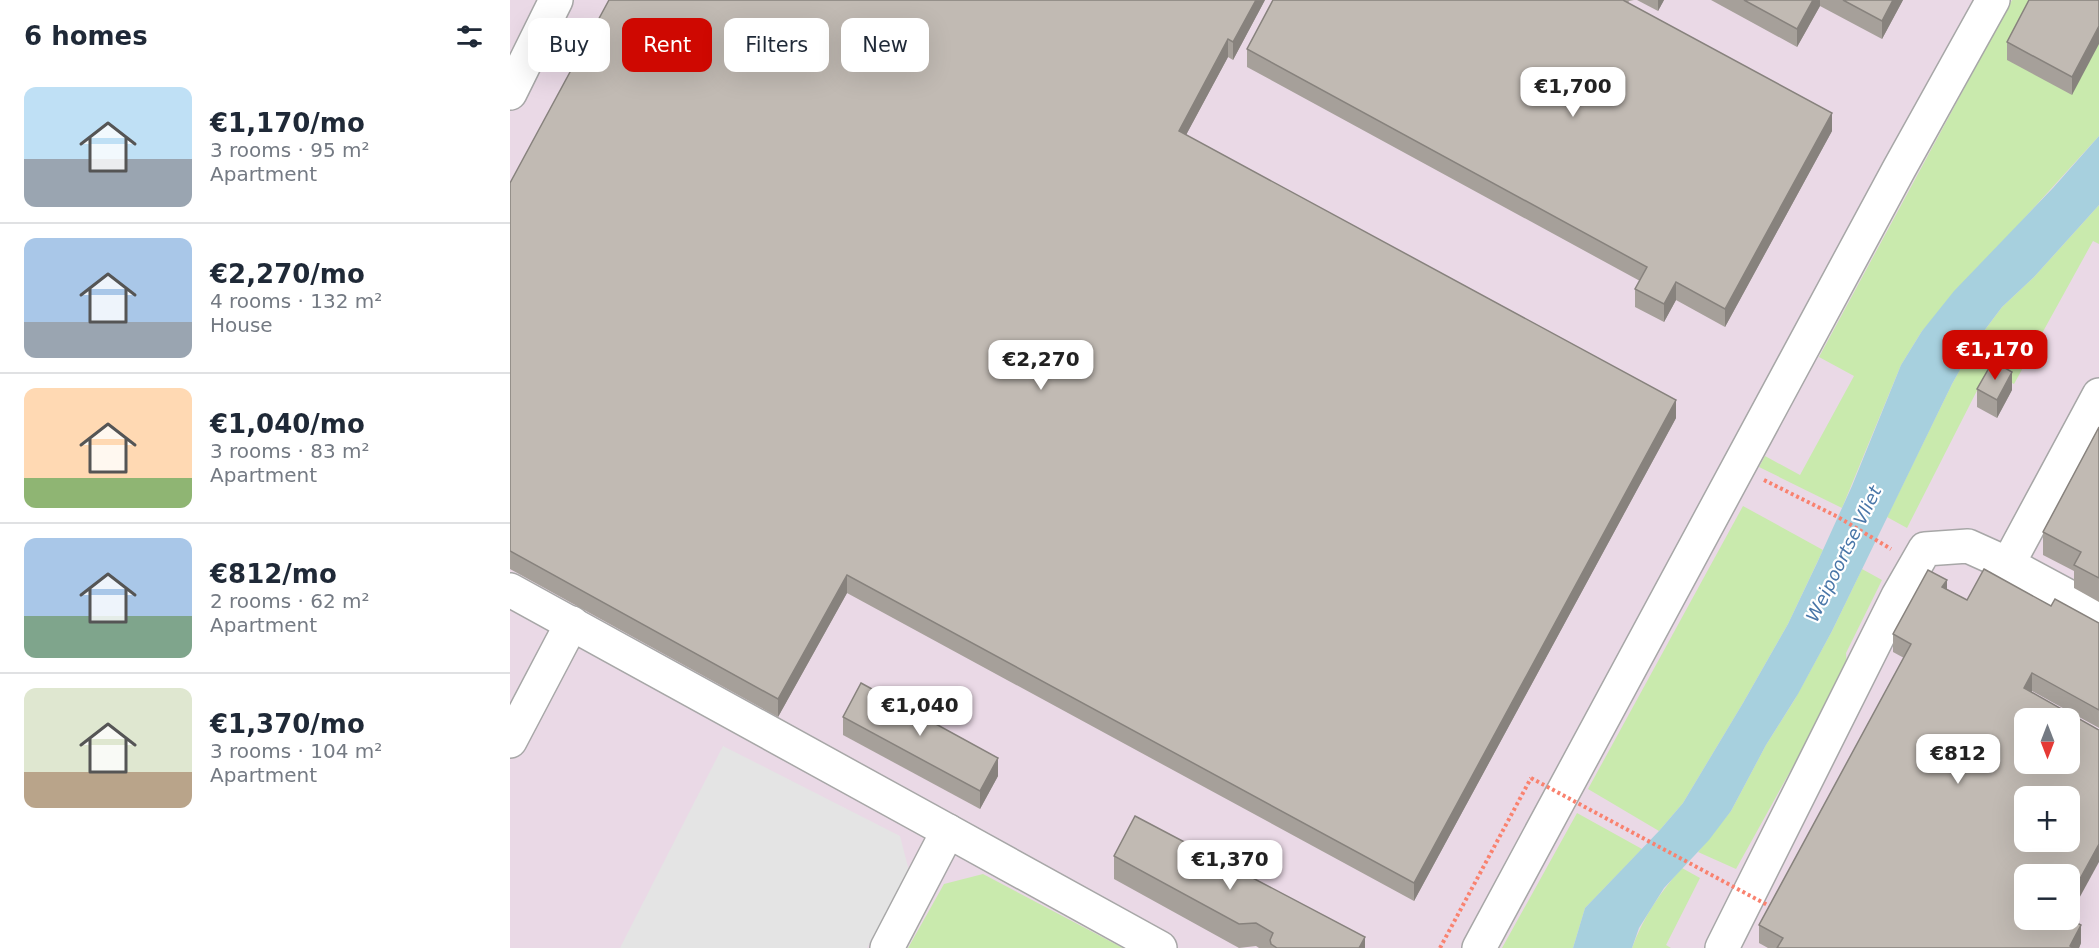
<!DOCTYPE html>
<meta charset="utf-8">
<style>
:root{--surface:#fff;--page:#f6f6f7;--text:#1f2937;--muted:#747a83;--line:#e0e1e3;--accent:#cf0801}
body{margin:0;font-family:"DejaVu Sans",sans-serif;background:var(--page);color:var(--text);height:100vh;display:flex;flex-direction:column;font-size:22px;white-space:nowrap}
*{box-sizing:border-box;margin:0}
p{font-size:20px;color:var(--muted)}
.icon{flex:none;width:33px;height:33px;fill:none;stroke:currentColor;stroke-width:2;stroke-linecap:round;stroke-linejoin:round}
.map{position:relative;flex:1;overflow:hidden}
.drawer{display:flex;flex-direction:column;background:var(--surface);width:510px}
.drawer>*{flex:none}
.guide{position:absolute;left:18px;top:18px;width:570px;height:54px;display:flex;gap:12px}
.needle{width:39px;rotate:180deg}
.controls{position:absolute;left:1504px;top:708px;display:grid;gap:12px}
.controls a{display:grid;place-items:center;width:66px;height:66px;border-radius:12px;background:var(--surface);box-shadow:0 6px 24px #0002;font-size:30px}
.price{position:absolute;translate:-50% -51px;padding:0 14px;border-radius:12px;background:#fff;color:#222;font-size:20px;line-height:39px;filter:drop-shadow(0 2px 3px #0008)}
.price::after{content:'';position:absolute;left:50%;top:36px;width:18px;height:14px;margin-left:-9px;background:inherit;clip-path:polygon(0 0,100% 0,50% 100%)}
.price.selected{background:var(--accent);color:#fff}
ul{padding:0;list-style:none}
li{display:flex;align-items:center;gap:18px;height:150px;padding:0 24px}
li+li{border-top:2px solid var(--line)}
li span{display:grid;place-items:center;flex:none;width:168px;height:120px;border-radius:12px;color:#555}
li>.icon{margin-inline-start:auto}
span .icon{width:72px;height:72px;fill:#fffc;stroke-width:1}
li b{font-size:26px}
h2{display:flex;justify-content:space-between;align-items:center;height:72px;padding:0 24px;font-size:26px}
.tag{padding:0 21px;border-radius:12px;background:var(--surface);box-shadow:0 6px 24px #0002;font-size:21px;line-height:54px}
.tag.selected{background:var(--accent);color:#fff}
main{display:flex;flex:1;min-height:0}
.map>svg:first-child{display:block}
.industrial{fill:#ead9e6;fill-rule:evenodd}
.grass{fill:#c9eaad}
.parking{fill:#e4e4e4}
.water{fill:#a7d0de}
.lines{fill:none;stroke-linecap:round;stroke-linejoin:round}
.minor-casing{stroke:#a7a7a7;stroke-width:36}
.path{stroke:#f9826f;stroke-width:4;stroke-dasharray:3 3;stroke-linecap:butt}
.minor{stroke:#fff;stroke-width:33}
.path-bridge{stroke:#f9826f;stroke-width:4;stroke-dasharray:3 3;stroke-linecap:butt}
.wall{fill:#a6a09a}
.shaded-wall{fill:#87827d}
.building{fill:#c1bab3;stroke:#87827d;stroke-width:1.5;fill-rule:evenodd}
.labels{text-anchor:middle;stroke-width:4.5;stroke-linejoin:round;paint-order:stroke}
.water-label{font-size:18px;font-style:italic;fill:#4976a8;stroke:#fff}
</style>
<main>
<section class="drawer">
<h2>6 homes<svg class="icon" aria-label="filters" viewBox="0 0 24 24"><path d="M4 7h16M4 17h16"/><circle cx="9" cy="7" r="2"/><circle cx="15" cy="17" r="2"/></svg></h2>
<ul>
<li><span style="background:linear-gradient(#bfe0f5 60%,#9aa5b1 0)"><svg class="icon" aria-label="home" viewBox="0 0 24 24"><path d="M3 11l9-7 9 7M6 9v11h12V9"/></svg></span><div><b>€1,170/mo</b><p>3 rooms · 95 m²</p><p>Apartment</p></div></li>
<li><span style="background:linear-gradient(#a9c7e8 70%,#9aa5b1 0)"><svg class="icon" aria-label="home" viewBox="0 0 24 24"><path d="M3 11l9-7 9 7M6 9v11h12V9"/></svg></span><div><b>€2,270/mo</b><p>4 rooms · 132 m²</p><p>House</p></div></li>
<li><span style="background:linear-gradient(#ffd9b3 75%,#8fb573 0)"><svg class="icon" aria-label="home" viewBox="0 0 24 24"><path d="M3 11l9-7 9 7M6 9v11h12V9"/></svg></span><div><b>€1,040/mo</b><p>3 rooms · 83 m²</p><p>Apartment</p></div></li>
<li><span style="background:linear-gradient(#a9c7e8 65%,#7fa58c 0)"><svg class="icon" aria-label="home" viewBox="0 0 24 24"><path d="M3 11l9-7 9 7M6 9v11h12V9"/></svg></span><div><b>€812/mo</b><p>2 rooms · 62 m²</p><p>Apartment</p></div></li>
<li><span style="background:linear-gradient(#dfe7d0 70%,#b9a48a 0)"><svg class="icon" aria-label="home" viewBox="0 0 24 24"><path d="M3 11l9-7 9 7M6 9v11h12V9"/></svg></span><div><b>€1,370/mo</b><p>3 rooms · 104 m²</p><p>Apartment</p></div></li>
</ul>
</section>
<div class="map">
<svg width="1589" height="948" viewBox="0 0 1589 948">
<rect width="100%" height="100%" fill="#f1eee7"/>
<!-- industrial -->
<path class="industrial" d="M0 0H1589V948H0ZM1515 718H1560V764H1515ZM1515 796H1560V842H1515ZM1515 874H1560V920H1515Z"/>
<!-- grass -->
<g class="grass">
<polygon points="1502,0 1589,0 1589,136 1412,331 1391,365 1332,508 1249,467 1255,456 1290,475 1344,376 1309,357"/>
<polygon points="1589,205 1589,244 1583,241 1504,384 1477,371 1397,528 1377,517 1442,384 1465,343 1492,307 1524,277"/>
<polygon points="1233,506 1313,550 1278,624 1233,703 1173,803 1149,831 1078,789"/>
<polygon points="1352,569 1372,580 1336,653 1337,669 1226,869 1188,852 1221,811 1256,745 1285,699 1322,631"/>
<polygon points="1067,813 1132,849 1075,908 1063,948 992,948"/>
<path d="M1172 868 1190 878 1156 945 1161 948H1122C1133 918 1150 892 1172 868Z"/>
<polygon points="473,874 613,948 398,948 434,884"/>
</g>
<!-- parking -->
<polygon class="parking" points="213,746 390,836 399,871 357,948 110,948"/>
<!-- water -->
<polygon class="water" points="1589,136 1589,205 1524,277 1492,307 1465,343 1442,384 1322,631 1288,694 1256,745 1221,811 1199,840 1154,888 1129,928 1122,948 1063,948 1075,908 1149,831 1173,803 1233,703 1278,624 1307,563 1342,486 1391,365 1412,331 1444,291 1543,188"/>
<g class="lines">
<!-- minor casing -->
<g class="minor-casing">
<g id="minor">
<polyline points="0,93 46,0"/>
<polyline points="1498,564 1589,395"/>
<polyline points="0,590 438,831"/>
<polyline points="0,741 62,623"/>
<polyline points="377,948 438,831 650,948"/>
<polyline points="969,948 1389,169 1483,0"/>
<polyline points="1212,948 1388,596 1415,549 1458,546 1498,564 1589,613"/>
</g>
</g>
<!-- path -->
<g class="path">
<polyline points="1254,480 1328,517 1381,549"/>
<polyline points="930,948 1021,778"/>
</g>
<!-- minor -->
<use href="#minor" class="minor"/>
<!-- path-bridge -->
<polyline class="path-bridge" points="1021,778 1263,908"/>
</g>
<!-- wall -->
<g class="wall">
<polygon points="755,0 723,60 718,57 676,135 1166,418 904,901 337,593 268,717 0,569 0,183"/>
<polygon points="763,0 1124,0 1119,1 1118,3 1322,131 1215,327 1166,300 1154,322 1125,307 1125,289 1130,281 737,67 737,49"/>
<polygon points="1127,0 1154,0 1148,11"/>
<polygon points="1201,0 1393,0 1372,39 1310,6 1287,47"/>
<polygon points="1589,0 1562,95 1497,60 1497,42"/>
<polygon points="1467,389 1502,390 1487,418 1467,407"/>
<polygon points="1589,427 1589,602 1564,588 1564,571 1533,555 1533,532"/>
<polygon points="1437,589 1457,600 1541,606 1589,623 1589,728 1522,691 1521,693 1515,874 1571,943 1569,948 1258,948 1249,943 1249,925 1394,658 1383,652 1383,634"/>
<polygon points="333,717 488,776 470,809 333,735"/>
<polygon points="604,856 855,948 749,948 746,946 729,948 604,879"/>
</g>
<!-- shaded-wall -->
<g class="shaded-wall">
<polygon points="746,0 755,0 723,60 723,42"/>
<polygon points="1148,0 1154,0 1148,11"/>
<polygon points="1303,0 1310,0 1310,6 1287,47 1287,29"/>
<polygon points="1383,0 1393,0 1372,39 1372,21"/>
<polygon points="1589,26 1589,44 1562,95 1562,77"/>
<polygon points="718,39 718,57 669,148 669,131"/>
<polygon points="1322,113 1322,131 1215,327 1215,309"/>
<polygon points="1166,282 1166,300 1154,322 1154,304"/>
<polygon points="1502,372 1502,390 1487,418 1487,400"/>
<polygon points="1166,400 1166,418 904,901 904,883"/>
<polygon points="337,575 337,593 268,717 268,699"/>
<polygon points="1437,580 1437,598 1432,587"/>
<polygon points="1522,673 1522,691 1514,706 1514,688"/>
<polygon points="488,758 488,776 470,809 470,791"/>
<polygon points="1589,844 1589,862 1560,915 1560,897"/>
<polygon points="1571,925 1571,943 1569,948 1560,948 1560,946"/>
<polygon points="855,937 855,948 849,948"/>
</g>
<!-- building -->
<g class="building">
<polygon points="99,0 746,0 723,42 718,39 669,131 1166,400 904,883 337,575 268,699 0,551 0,183"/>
<polygon points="763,0 1113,0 1322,113 1215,309 1166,282 1154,304 1125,289 1137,267 737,49"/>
<polygon points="1234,0 1303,0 1287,29"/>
<polygon points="1333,0 1383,0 1372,21"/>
<polygon points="1519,0 1589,0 1589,26 1562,77 1497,42"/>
<polygon points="1483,361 1502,372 1487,400 1467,389"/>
<polygon points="1589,427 1589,578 1564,565 1571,552 1533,532"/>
<path d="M1474 569 1541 606 1545 599 1589 623V710L1522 673 1514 688 1589 730V844L1560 897V874H1515V920L1560 919 1571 925 1560 946 1564 948H1267L1273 938 1249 925 1401 644 1383 634 1418 570 1437 580 1432 587 1457 600ZM1515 718H1560V764H1515ZM1515 796H1560V842H1515Z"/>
<polygon points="351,683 488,758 470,791 333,717"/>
<polygon points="625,816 855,937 849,948 767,948 761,944 760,940 763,933 746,923 729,924 604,856"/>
</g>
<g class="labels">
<!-- water labels -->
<g class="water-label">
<text transform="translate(1334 554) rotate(-64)" y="6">Weipoortse Vliet</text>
</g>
</g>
</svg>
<div class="controls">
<a><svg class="needle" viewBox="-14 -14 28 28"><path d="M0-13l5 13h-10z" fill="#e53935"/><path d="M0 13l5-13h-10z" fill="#747a83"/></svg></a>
<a>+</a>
<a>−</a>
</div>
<b class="price" style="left:1063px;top:118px">€1,700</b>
<b class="price selected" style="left:1485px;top:381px">€1,170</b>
<b class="price" style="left:531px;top:391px">€2,270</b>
<b class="price" style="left:410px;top:737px">€1,040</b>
<b class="price" style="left:1448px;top:785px">€812</b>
<b class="price" style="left:720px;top:891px">€1,370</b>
<div class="guide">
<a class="tag">Buy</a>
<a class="tag selected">Rent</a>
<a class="tag">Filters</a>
<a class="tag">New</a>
</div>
</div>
</main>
